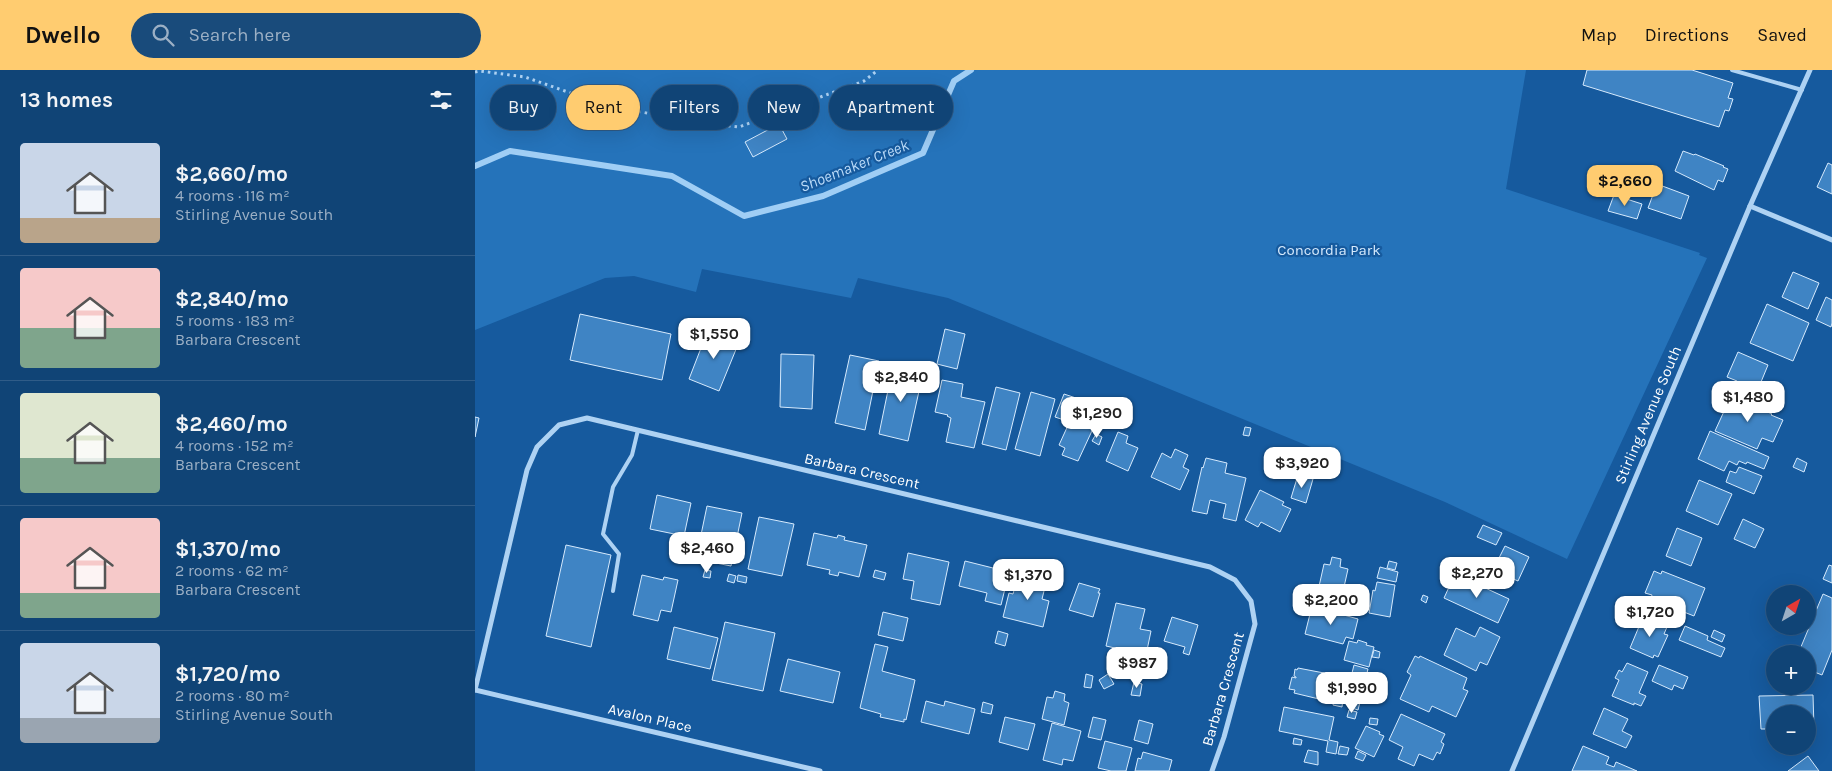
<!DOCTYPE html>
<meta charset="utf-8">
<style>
:root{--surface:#104476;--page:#194b7b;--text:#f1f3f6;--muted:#9cb0c5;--line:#305c88;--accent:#ffcc70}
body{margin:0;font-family:Karla,sans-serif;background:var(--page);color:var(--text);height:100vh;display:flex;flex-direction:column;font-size:19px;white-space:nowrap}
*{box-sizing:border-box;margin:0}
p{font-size:16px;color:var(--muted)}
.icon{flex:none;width:28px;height:28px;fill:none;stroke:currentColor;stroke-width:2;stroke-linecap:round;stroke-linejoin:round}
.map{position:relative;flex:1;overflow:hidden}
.details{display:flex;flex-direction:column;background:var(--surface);width:475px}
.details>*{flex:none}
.banner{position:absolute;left:15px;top:15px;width:475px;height:45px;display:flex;gap:10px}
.needle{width:32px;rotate:39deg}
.fabs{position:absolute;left:1291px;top:515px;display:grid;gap:10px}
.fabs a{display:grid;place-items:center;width:50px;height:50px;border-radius:50%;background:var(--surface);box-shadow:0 5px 20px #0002,0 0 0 1px var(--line);font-size:25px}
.price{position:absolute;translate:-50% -42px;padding:0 11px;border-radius:10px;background:#fff;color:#222;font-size:16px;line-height:32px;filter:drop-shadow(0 1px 2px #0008)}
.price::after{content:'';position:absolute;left:50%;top:30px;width:15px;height:11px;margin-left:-8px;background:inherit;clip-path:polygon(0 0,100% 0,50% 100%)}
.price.active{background:var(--accent);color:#111}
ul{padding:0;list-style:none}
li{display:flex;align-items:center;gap:15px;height:125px;padding:0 20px}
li+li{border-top:1px solid var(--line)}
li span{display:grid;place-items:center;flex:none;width:140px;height:100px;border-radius:5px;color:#555}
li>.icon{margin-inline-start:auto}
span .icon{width:60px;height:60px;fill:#fffc;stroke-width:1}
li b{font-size:21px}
h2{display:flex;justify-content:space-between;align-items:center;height:60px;padding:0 20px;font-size:21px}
.tag{padding:0 18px;border-radius:22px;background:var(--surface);box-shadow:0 5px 20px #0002,0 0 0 1px var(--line);font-size:18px;line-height:45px}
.tag.active{background:var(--accent);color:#111}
header{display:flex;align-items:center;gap:30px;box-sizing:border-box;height:70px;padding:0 25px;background:var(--accent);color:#111}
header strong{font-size:24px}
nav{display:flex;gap:28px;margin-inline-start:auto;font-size:18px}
.search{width:350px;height:45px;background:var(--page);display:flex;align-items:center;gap:12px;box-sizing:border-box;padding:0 18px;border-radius:28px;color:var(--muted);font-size:19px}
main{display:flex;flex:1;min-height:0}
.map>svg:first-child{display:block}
.green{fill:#2573ba}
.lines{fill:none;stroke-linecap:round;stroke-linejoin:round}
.stream{stroke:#a0cef5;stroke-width:6}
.building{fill:#3f84c4;stroke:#d6eafd}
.path{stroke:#aed2f3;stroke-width:3;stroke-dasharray:2.5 4;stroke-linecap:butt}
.service{stroke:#aed2f3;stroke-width:4}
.minor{stroke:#aed2f3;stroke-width:5}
.labels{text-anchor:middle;stroke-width:4.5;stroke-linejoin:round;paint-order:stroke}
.park-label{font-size:15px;fill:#d6eafd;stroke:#165a9e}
.street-label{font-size:15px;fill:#fff;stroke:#165a9e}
.water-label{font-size:16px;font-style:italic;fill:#bbdbf9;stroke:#165a9e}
</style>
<header>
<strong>Dwello</strong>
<div class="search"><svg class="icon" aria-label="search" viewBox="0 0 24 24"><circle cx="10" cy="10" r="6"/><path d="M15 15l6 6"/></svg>Search here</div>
<nav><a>Map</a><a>Directions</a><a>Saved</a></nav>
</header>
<main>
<section class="details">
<h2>13 homes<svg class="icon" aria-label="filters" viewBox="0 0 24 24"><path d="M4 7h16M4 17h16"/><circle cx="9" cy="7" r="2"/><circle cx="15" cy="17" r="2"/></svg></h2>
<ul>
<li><span style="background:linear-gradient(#c9d6e8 75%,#b9a48a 0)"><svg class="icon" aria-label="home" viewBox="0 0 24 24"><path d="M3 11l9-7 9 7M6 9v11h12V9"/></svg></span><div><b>$2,660/mo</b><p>4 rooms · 116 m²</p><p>Stirling Avenue South</p></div></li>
<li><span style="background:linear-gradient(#f6c9c9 60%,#7fa58c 0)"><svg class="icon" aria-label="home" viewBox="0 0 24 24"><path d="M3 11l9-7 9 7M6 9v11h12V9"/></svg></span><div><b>$2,840/mo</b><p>5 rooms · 183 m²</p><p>Barbara Crescent</p></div></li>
<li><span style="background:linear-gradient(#dfe7d0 65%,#7fa58c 0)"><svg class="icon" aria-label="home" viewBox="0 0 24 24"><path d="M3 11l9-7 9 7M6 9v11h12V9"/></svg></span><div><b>$2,460/mo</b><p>4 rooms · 152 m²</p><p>Barbara Crescent</p></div></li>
<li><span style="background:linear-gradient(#f6c9c9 75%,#7fa58c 0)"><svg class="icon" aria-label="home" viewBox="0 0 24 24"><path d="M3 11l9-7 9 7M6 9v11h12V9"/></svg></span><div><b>$1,370/mo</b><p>2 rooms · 62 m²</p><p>Barbara Crescent</p></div></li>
<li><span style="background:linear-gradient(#c9d6e8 75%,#9aa5b1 0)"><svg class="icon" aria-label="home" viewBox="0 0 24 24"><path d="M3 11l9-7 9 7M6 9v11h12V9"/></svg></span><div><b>$1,720/mo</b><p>2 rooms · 80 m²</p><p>Stirling Avenue South</p></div></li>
</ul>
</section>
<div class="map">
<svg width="1357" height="701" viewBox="0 0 1357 701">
<rect width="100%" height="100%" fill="#165a9e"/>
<!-- green -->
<polygon class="green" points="0,0 1051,0 1031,119 1225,183 1224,185 1232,188 1092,489 970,432 473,228 383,208 376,228 227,199 221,222 159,206 130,208 0,260"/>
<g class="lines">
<!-- stream -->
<polyline class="stream" points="0,96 35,81 197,106 269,146 348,126 448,83 479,11 496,0"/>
</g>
<!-- building -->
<g class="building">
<polygon points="1112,0 1217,0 1258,13 1253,28 1258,29 1254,41 1250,40 1244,57 1108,15"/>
<polygon points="304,54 312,69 278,87 270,72"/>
<polygon points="1208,81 1219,85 1220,84 1249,96 1248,97 1253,99 1248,112 1243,110 1239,120 1200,101"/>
<polygon points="1353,93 1357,95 1357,124 1342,117"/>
<polygon points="1182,114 1214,126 1206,149 1173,138"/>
<polygon points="1139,125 1167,134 1162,149 1133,141"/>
<polygon points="1318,202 1344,213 1333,239 1307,227"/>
<polygon points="1351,227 1357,230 1357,253 1356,257 1341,250"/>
<polygon points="1292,234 1334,253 1318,291 1275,273"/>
<polygon points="105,244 196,264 187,310 95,290"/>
<polygon points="470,259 490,264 482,299 462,294"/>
<polygon points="233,260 264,272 244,321 214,309"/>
<polygon points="1263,282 1293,295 1279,329 1258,320 1262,311 1252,307"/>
<polygon points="306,284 339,285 337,339 305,337"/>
<polygon points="375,285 404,291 390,360 360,353"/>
<polygon points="418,296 448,303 433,371 404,364"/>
<polygon points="467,310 488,314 486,327 510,332 499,378 471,372 476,348 472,346 473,345 460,342"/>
<polygon points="521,317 545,323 531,380 507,374"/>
<polygon points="556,322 580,329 565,386 540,379"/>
<polygon points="589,324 601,328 592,351 580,347"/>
<polygon points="1256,326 1297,344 1296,345 1308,350 1298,372 1287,368 1282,379 1240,361"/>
<polygon points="600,340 622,350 603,391 587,385 590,378 584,375"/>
<polygon points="0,347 4,348 0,367"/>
<polygon points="770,357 776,358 774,366 768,365"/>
<polygon points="1235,361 1294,387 1289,399 1272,392 1271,394 1264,391 1262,395 1254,391 1249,401 1223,389"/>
<polygon points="643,362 653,366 651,373 663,378 653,401 631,391"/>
<polygon points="621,364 627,367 624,375 617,371"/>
<polygon points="700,379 713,385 708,397 714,400 705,420 676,407 687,383 696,388"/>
<polygon points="731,388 752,393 750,403 771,408 761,451 748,448 751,434 735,430 732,444 717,441 727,397 728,398"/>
<polygon points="1322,388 1332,393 1329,402 1318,397"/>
<polygon points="1264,397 1287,406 1279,424 1251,412 1255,401 1261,403"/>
<polygon points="823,405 838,409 831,433 816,428"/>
<polygon points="1224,410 1257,424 1243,455 1211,441"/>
<polygon points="785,420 809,432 807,435 816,439 805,462 786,452 783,457 770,450"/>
<polygon points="182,425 216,433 209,466 175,459"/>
<polygon points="232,436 267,443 256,496 221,489"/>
<polygon points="284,447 319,454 307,506 273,499"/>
<polygon points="1268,449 1289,459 1280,478 1259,469"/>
<polygon points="1008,455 1027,463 1021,475 1002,467"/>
<polygon points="1202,458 1227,468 1216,496 1191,486"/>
<polygon points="339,463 362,468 363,465 370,467 369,470 392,475 384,507 364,502 363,506 354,504 355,500 332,495"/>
<polygon points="91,475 136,485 116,577 71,566"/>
<polygon points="1030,476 1054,487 1043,511 1018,500"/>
<polygon points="433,483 474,492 465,535 436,529 439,511 428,509"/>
<polygon points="857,487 866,489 865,497 873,499 867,526 843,521 849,494 855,495"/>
<polygon points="490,491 534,502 526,535 510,531 512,523 484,516"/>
<polygon points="914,491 922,493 920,500 912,498"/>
<polygon points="1011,495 1018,498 1015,504 1009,501"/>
<polygon points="1354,495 1357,496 1357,513 1348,509"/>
<polygon points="905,497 923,502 921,512 902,508"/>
<polygon points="230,500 236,501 235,508 228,507"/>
<polygon points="400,500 411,503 409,510 398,507"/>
<polygon points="1179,501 1186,504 1187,501 1230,518 1219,546 1176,529 1177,525 1170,523"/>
<polygon points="544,502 572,509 567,529 574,531 568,557 528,547 534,523 538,524"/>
<polygon points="254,504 261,506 259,513 252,511"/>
<polygon points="980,504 1034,529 1023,553 969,528"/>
<polygon points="167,505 188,510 189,507 203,510 196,542 186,540 183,551 158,545"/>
<polygon points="263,505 272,507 271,513 262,511"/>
<polygon points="902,512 920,515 915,547 894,543 898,520 900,521"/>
<polygon points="604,513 625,519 623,523 625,523 618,547 594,540"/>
<polygon points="1348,524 1357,528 1357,580 1347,605 1332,599 1332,584 1323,584"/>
<polygon points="948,525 953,527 951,533 946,530"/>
<polygon points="641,533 670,539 665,559 676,561 671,585 631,576"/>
<polygon points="837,536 883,549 878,569 871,567 868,574 830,564"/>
<polygon points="408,542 433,548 428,571 403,565"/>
<polygon points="697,547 723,555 714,585 708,583 710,577 689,571"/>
<polygon points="1168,547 1192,557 1189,564 1193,565 1183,587 1179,585 1178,588 1155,578"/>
<polygon points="250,552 300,563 288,621 237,610"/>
<polygon points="1210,556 1233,566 1232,570 1250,578 1246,587 1204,570"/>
<polygon points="199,557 243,568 235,599 192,589"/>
<polygon points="1005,557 1025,567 1012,595 1005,592 1001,601 969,585 981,558 1000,567"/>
<polygon points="1239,560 1250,565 1247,572 1236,567"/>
<polygon points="523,561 533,564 530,576 520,573"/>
<polygon points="883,570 892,573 891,575 899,577 894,597 869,590 874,571 882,573"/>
<polygon points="400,574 413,577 407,601 440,610 431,650 429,649 429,652 405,647 406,644 385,638"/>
<polygon points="899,580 905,582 904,588 897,587"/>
<polygon points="940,586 944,588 945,586 992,608 988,619 993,621 981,647 957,636 954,642 925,629 936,605 932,602"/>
<polygon points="313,589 365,602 358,633 305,621"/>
<polygon points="1152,593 1173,602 1164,623 1171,626 1166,636 1159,633 1159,635 1137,626 1144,610 1140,608 1144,600 1147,602"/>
<polygon points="879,595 893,599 891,607 877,603"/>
<polygon points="1184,595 1213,607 1208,619 1199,615 1197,620 1177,611"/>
<polygon points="823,598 849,603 847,611 858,614 856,623 845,621 844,629 819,623 820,620 814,619 817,607 821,608 821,607 819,606 820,599 822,600"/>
<polygon points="611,604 618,606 616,618 609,617"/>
<polygon points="633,604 639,614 629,619 624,610"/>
<polygon points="659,612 667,614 665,626 656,625"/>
<polygon points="580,621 590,624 589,631 594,633 589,655 567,649 572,627 578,628"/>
<polygon points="1338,625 1339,658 1332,658 1332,644 1300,644 1300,659 1286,659 1284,626"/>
<polygon points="859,627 868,628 867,637 858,635"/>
<polygon points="876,629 885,632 883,640 874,637"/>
<polygon points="451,631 469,636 470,631 500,639 494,664 446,652"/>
<polygon points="508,632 518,635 516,644 506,642"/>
<polygon points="809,637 859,647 854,670 863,672 861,684 851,682 853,671 804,661"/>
<polygon points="1129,638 1153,649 1147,661 1157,666 1151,678 1118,664"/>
<polygon points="874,640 882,642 880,649 872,647"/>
<polygon points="926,644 970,664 966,672 969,674 965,684 962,682 958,690 944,684 939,696 923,689 928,677 914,670"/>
<polygon points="530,647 560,654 553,680 524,672"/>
<polygon points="618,647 631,650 626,670 613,667"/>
<polygon points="895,648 903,649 902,655 894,654"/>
<polygon points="664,650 678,654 673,674 659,670"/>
<polygon points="577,653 606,661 598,691 588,689 587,695 568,690"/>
<polygon points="891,656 905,662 904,664 909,666 899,687 880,678"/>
<polygon points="819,668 827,670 826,675 818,674"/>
<polygon points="630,671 657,678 651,701 636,701 623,698"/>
<polygon points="865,676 874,678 872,685 863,684"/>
<polygon points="1108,676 1134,687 1131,694 1139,697 1141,692 1162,701 1097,701"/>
<polygon points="833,680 843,682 843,695 829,692"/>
<polygon points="883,681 891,685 888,691 880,688"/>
<polygon points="668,682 697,690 694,701 660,701 663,688 666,689"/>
<polygon points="1333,686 1344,701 1313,701"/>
</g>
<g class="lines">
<!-- path -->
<polyline class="path" points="0,2 5,1 50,7 107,27 161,41 219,52 264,57 389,11 403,0"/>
<!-- service -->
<g class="service">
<polyline points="1257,0 1327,20"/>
<polyline points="138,521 144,484 128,464 138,417 157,385 163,360"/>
</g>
<!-- minor -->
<g class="minor">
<polyline points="1275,136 1357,170"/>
<polyline points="0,620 52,400 62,377 84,355 112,348 735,497 760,510 776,531 780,554 749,667 737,701"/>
<polyline points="0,620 345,701"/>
<polyline points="1037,701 1275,136 1335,0"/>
</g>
</g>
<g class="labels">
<!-- park labels -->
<g class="park-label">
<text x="854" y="185">Concordia Park</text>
</g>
<!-- street labels -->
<g class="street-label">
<text transform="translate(1173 345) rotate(-67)" y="5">Stirling Avenue South</text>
<text transform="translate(387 401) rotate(13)" y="5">Barbara Crescent</text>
<text transform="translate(748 619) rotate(-74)" y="5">Barbara Crescent</text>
<text transform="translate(175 648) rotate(13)" y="5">Avalon Place</text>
</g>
<!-- water labels -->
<g class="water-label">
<text transform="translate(379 95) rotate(-22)" y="6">Shoemaker Creek</text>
</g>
</g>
</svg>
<div class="fabs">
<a><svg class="needle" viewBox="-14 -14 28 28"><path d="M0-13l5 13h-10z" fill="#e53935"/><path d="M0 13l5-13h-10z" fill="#9cb0c5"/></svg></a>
<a>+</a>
<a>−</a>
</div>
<b class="price active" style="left:1150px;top:137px">$2,660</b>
<b class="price" style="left:239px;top:290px">$1,550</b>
<b class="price" style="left:426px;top:333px">$2,840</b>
<b class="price" style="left:1273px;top:353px">$1,480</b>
<b class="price" style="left:622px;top:369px">$1,290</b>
<b class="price" style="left:827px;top:419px">$3,920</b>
<b class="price" style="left:232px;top:504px">$2,460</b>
<b class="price" style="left:1002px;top:529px">$2,270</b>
<b class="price" style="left:553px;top:531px">$1,370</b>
<b class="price" style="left:856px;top:556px">$2,200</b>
<b class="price" style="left:1175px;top:568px">$1,720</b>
<b class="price" style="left:662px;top:619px">$987</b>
<b class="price" style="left:877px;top:644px">$1,990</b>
<div class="banner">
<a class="tag">Buy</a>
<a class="tag active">Rent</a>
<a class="tag">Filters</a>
<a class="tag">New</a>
<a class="tag">Apartment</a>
</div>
</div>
</main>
